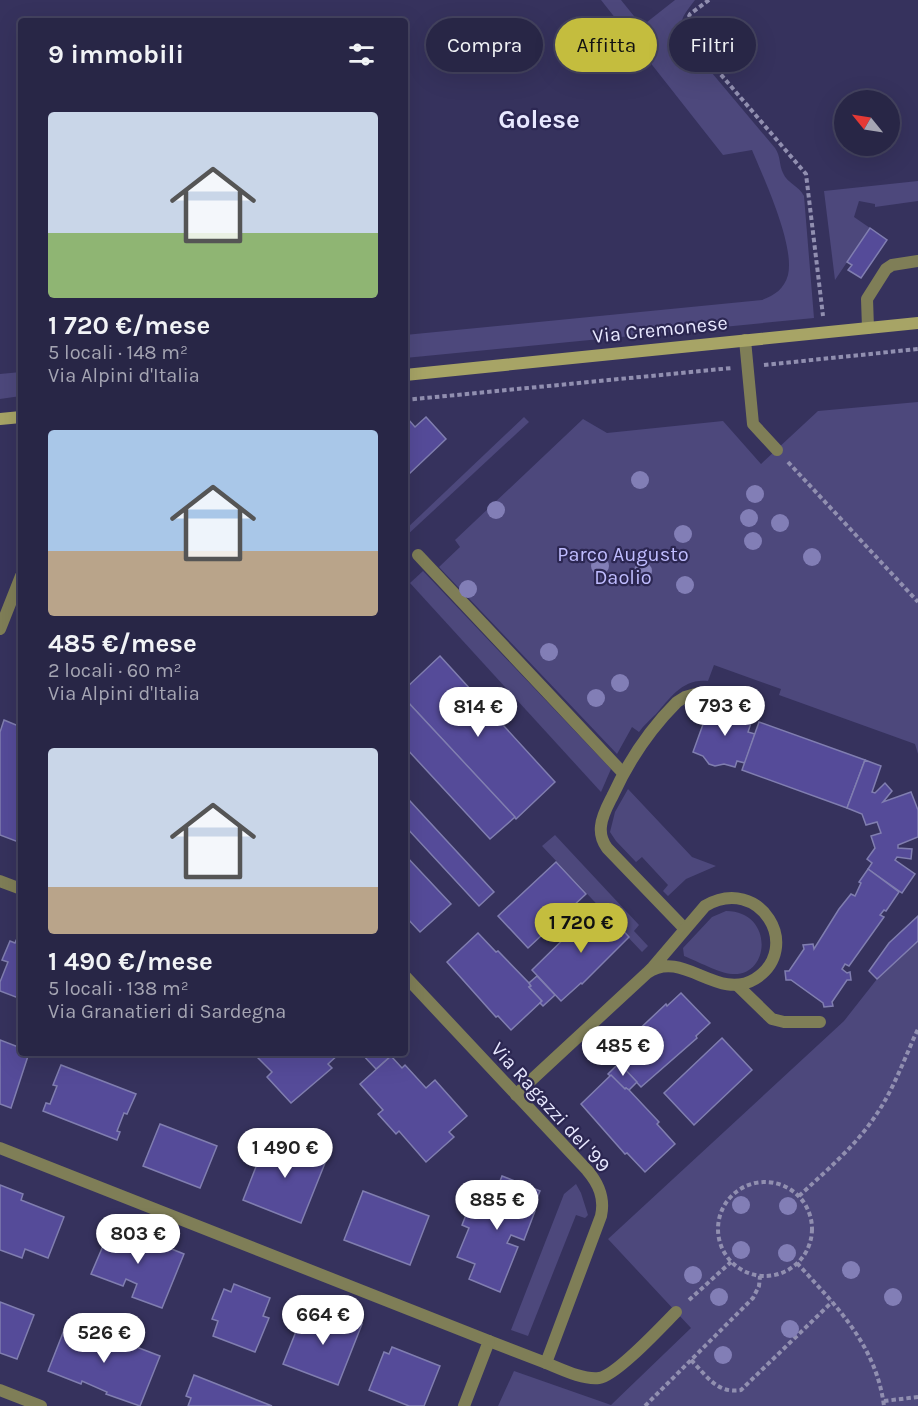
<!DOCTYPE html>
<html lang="it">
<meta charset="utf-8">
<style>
:root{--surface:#282646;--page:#302e4d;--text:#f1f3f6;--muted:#a5a5b3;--line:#44435f;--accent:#c4bd3e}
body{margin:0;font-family:Karla,sans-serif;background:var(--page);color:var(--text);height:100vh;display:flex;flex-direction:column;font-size:22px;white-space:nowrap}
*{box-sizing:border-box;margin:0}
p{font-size:20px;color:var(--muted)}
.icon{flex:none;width:33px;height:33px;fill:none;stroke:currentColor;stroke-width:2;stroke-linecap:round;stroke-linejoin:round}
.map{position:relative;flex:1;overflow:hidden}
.sheet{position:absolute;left:18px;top:18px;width:390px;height:1038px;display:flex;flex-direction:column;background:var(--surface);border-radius:6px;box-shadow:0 6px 24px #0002,0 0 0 2px var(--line)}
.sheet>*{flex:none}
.top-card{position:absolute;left:426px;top:18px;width:402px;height:54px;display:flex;gap:12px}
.needle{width:39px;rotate:300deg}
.controls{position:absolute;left:834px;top:90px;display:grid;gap:12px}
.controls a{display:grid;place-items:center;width:66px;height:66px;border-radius:50%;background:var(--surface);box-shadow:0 6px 24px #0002,0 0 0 2px var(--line);font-size:30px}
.price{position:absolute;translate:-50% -51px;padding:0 14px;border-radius:21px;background:#fff;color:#222;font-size:20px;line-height:39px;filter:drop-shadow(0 2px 3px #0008)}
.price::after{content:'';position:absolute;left:50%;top:36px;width:18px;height:14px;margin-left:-9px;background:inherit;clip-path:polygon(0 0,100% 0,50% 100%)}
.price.current{background:var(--accent);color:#111}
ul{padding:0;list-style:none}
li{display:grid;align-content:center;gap:12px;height:318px;padding:0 30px}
li span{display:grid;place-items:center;height:186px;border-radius:6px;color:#555}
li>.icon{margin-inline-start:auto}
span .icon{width:108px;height:108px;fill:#fffc;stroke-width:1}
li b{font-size:26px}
h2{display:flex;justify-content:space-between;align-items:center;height:72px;padding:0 30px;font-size:26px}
.tag{padding:0 21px;border-radius:27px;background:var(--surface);box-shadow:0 6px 24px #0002,0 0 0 2px var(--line);font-size:21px;line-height:54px}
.tag.current{background:var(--accent);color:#111}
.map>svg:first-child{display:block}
.green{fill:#4d487c}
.building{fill:#554b99;stroke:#807eb0;stroke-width:1.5}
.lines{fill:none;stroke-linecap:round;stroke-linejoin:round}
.path{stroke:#918fb0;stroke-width:4;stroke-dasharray:4.5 3;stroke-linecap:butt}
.service{stroke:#7f7e57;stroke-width:12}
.minor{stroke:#7f7e57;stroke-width:12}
.secondary{stroke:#a7a466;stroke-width:12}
.tree{fill:#827eb6}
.labels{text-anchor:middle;stroke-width:4.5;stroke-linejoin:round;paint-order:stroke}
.street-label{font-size:20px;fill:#e8e8ff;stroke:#2c2752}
.park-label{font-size:20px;fill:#c0bdff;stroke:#2c2752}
.district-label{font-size:26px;font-weight:bold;fill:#e8e8ff;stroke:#2c2752}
</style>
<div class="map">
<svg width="918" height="1406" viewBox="0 0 918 1406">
<rect width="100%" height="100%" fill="#36325d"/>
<!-- green -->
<g class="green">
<path d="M601 0H621L642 26 675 0H695C683 16 676 22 686 42L775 148C781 157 779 165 783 173 787 183 799 186 804 196L814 318 405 358V335L762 300C775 295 784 289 788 275 795 245 764 179 752 150L723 155Z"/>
<polygon points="918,181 918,201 875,207 875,204 859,201 854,217 870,228 835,280 824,191"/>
<polygon points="21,372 21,396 0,399 0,374"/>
<path d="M918 402V754L915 744 779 695 781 689 714 665 708 681C683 678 670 698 656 714 650 720 644 725 639 732L632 727 617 754 439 567 460 547 455 540 583 419 607 433 723 421 761 464 818 411Z"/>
<polygon points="524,417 529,422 405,537 405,530"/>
<polygon points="423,571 611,769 601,792 410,583"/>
<polygon points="628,789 692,857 716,866 686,879 668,896 663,891 668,885 642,857 636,862 616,841 610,832 615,812"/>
<polygon points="555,835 639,925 634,931 648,946 642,952 542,846"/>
<path d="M726 911C774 911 771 977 732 974 719 973 697 961 684 956L683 948 712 917Z"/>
<polygon points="918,941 918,1406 498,1406 514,1371 611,1405 691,1328 608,1239 844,1021 877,979"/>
<polygon points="576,1184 581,1193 588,1215 585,1218 576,1215 528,1336 511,1330 564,1194"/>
</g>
<!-- building -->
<g class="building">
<polygon points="870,228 887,240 861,278 848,270 852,265 847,262"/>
<polygon points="426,417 446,439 408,475 405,472 405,422 408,419 415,427"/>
<polygon points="440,656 555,782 516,819 405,699 405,689"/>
<polygon points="405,699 515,817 490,839 405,747"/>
<polygon points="710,705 720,709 726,706 733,706 739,710 741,716 752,720 748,732 755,734 745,763 737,761 735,767 724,764 715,766 709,764 703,756 693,752"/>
<polygon points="4,720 21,727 21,843 0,835 0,732"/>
<polygon points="759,722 865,760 847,808 742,770"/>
<polygon points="865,760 881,766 872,792 875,793 885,783 892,791 883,802 911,792 918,810 918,837 898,845 898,848 912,849 911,859 897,857 895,860 915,874 902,893 868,869 872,863 867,859 875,848 871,836 881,833 877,822 866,825 862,814 847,808"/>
<polygon points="410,801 494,892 479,906 405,826 405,806"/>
<polygon points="405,855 451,904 420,932 405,916"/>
<polygon points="556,862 586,894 528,948 498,916"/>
<polygon points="868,869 899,892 886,911 884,910 880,915 884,917 849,966 845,964 842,969 847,973 850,972 851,980 847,980 832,1002 833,1006 824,1007 823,1003 791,980 786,980 785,971 789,971 804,949 803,945 813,944 814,949 839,909 851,894 855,896 861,883 859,882"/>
<polygon points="601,906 629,937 582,984 581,983 561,1001 532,970 585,918 587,920"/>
<polygon points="918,916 918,941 877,979 869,971 889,943"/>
<polygon points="21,929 21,999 0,991 0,982 8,962 2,960 10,941 15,943"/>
<polygon points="478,933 496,952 498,951 529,983 531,986 529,987 542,1001 511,1030 498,1016 496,1017 447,962"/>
<polygon points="537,976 555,995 543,1006 540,1003 542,1001 529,987 531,986 529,983"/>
<polygon points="681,993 710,1023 696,1036 697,1038 641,1087 613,1057 632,1039 631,1037 666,1004 667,1006"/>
<polygon points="722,1038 752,1070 694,1125 664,1093"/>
<polygon points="0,1040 21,1048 21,1053 29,1053 11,1108 0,1104"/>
<polygon points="257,1053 340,1053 328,1064 332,1068 291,1103 267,1077 272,1072 255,1055"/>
<polygon points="361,1053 390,1053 392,1055 376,1069"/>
<polygon points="391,1056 402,1068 405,1065 426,1088 435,1080 467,1116 449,1132 454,1137 426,1162 399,1131 396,1134 378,1114 383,1110 360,1084"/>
<polygon points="619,1063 637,1082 629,1090 626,1088 625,1089 608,1074"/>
<polygon points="61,1065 136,1094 127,1114 124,1113 117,1131 120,1132 117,1140 43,1111 46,1103 50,1104 57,1086 53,1085"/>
<polygon points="611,1075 625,1089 626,1088 629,1090 659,1122 657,1124 675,1144 645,1172 627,1153 625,1154 581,1104"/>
<polygon points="160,1124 217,1146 200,1188 143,1166"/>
<polygon points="268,1136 327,1158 301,1223 243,1200"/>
<polygon points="502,1176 540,1191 532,1210 535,1211 524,1240 511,1235 507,1243 518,1247 500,1292 469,1279 475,1264 457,1257 469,1228 462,1225 475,1192 493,1199"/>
<polygon points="0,1185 23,1194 21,1200 64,1217 48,1258 25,1249 22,1258 0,1250"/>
<polygon points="363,1191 429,1216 410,1265 344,1240"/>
<polygon points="112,1225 184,1254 162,1308 132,1297 137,1284 126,1279 123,1286 91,1274"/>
<polygon points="234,1284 270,1298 263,1316 269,1318 255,1352 213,1336 218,1321 212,1319 224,1289 231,1292"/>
<polygon points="0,1302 34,1315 17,1359 0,1353"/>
<polygon points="305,1309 332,1320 335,1313 362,1324 338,1385 283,1364"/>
<polygon points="68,1320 101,1334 100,1336 125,1346 126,1343 160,1356 140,1406 106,1394 107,1392 82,1381 81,1384 48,1371"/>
<polygon points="392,1347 440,1366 424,1406 409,1406 369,1390 384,1352 389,1354"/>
<polygon points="194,1375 272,1406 188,1406 191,1398 186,1396"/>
</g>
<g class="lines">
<!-- path -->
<g class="path">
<polyline points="709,0 690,14 685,26 693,42 806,174 823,316"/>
<polyline points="764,365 918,349"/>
<polyline points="405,400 732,368"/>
<polyline points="788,462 918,602"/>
<circle cx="765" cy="1229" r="47"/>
<path d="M799 1196C827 1170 857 1145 878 1112 895 1086 905 1057 918 1029"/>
<path d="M797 1263C837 1307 876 1345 884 1406"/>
<polyline points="689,1300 731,1262"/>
<path d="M691 1360C707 1376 717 1394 741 1390L832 1302"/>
<polyline points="884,1401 918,1397"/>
<polyline points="645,1406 753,1298 759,1286 760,1276"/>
</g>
<!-- service -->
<g class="service">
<polyline points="868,328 867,299 886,269 892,265 918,261"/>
<polyline points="745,340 753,424 777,450"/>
<polyline points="418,555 623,773"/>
<path d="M685 929 607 848C602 841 600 834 601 826 602 815 608 805 613 795 629 760 650 729 677 702L685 697 699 693"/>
<polyline points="737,985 772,1019 784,1022 820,1022"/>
<path d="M546 1363C561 1369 583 1380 599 1378 616 1376 662 1326 676 1312"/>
</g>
<!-- minor -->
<g class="minor">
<polyline points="0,629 21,576"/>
<polyline points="0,881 21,889"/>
<path d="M405 976 587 1170C599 1184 605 1198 601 1216L546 1363 489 1341"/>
<path d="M516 1095 526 1085 647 973 653 967 705 906C760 874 804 948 755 979 717 1002 683 948 647 973"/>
<polyline points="0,1148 489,1341 464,1406"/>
<polyline points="0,1390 41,1406"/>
</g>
<!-- secondary -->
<g class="secondary">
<polyline points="405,375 918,323"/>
<polyline points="0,419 21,417"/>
</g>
</g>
<!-- trees -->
<g class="tree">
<circle cx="640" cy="480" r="9"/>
<circle cx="755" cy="494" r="9"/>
<circle cx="496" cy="510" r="9"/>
<circle cx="749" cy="518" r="9"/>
<circle cx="780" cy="523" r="9"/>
<circle cx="683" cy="534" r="9"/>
<circle cx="753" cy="541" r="9"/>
<circle cx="812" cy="557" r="9"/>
<circle cx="600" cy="566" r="9"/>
<circle cx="643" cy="571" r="9"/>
<circle cx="685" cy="585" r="9"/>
<circle cx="468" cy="589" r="9"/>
<circle cx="549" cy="652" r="9"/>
<circle cx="620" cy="683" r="9"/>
<circle cx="596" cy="698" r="9"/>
<circle cx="741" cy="1205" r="9"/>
<circle cx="788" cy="1206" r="9"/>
<circle cx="741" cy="1250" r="9"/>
<circle cx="787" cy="1253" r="9"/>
<circle cx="851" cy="1270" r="9"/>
<circle cx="693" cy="1275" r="9"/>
<circle cx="719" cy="1297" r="9"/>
<circle cx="893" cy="1297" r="9"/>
<circle cx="790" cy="1329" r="9"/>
<circle cx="723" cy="1355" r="9"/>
</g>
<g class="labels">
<!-- street labels -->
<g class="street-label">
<text transform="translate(660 329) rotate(-6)" y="7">Via Cremonese</text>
<text transform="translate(551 1107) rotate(48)" y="7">Via Ragazzi del '99</text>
</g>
<!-- park labels -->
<g class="park-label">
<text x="623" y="561">Parco Augusto<tspan x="623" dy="23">Daolio</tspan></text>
</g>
<!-- district labels -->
<g class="district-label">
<text x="539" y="128">Golese</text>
</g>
</g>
</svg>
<div class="controls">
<a><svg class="needle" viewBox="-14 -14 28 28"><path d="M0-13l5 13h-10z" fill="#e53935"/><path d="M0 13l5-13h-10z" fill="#a5a5b3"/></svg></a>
</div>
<b class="price" style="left:725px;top:737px">793 €</b>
<b class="price" style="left:478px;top:738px">814 €</b>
<b class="price current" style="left:581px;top:954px">1 720 €</b>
<b class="price" style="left:623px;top:1077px">485 €</b>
<b class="price" style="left:285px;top:1179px">1 490 €</b>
<b class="price" style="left:497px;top:1231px">885 €</b>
<b class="price" style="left:138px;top:1265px">803 €</b>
<b class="price" style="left:323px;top:1346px">664 €</b>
<b class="price" style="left:104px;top:1364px">526 €</b>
<div class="top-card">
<a class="tag">Compra</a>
<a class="tag current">Affitta</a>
<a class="tag">Filtri</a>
</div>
<section class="sheet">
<h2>9 immobili<svg class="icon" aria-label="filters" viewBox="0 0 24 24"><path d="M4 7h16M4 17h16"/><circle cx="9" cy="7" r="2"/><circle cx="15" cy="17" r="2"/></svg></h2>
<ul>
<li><span style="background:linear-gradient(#c9d6e8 65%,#8fb573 0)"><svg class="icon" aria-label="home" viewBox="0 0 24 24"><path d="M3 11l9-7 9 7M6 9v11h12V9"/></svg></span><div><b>1 720 €/mese</b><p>5 locali · 148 m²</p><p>Via Alpini d'Italia</p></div></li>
<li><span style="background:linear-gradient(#a9c7e8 65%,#b9a48a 0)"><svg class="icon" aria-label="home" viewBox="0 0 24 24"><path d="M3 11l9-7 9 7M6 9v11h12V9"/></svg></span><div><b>485 €/mese</b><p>2 locali · 60 m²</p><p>Via Alpini d'Italia</p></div></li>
<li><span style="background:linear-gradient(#c9d6e8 75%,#b9a48a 0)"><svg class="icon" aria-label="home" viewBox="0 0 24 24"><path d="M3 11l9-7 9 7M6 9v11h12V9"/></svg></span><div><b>1 490 €/mese</b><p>5 locali · 138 m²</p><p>Via Granatieri di Sardegna</p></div></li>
</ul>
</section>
</div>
